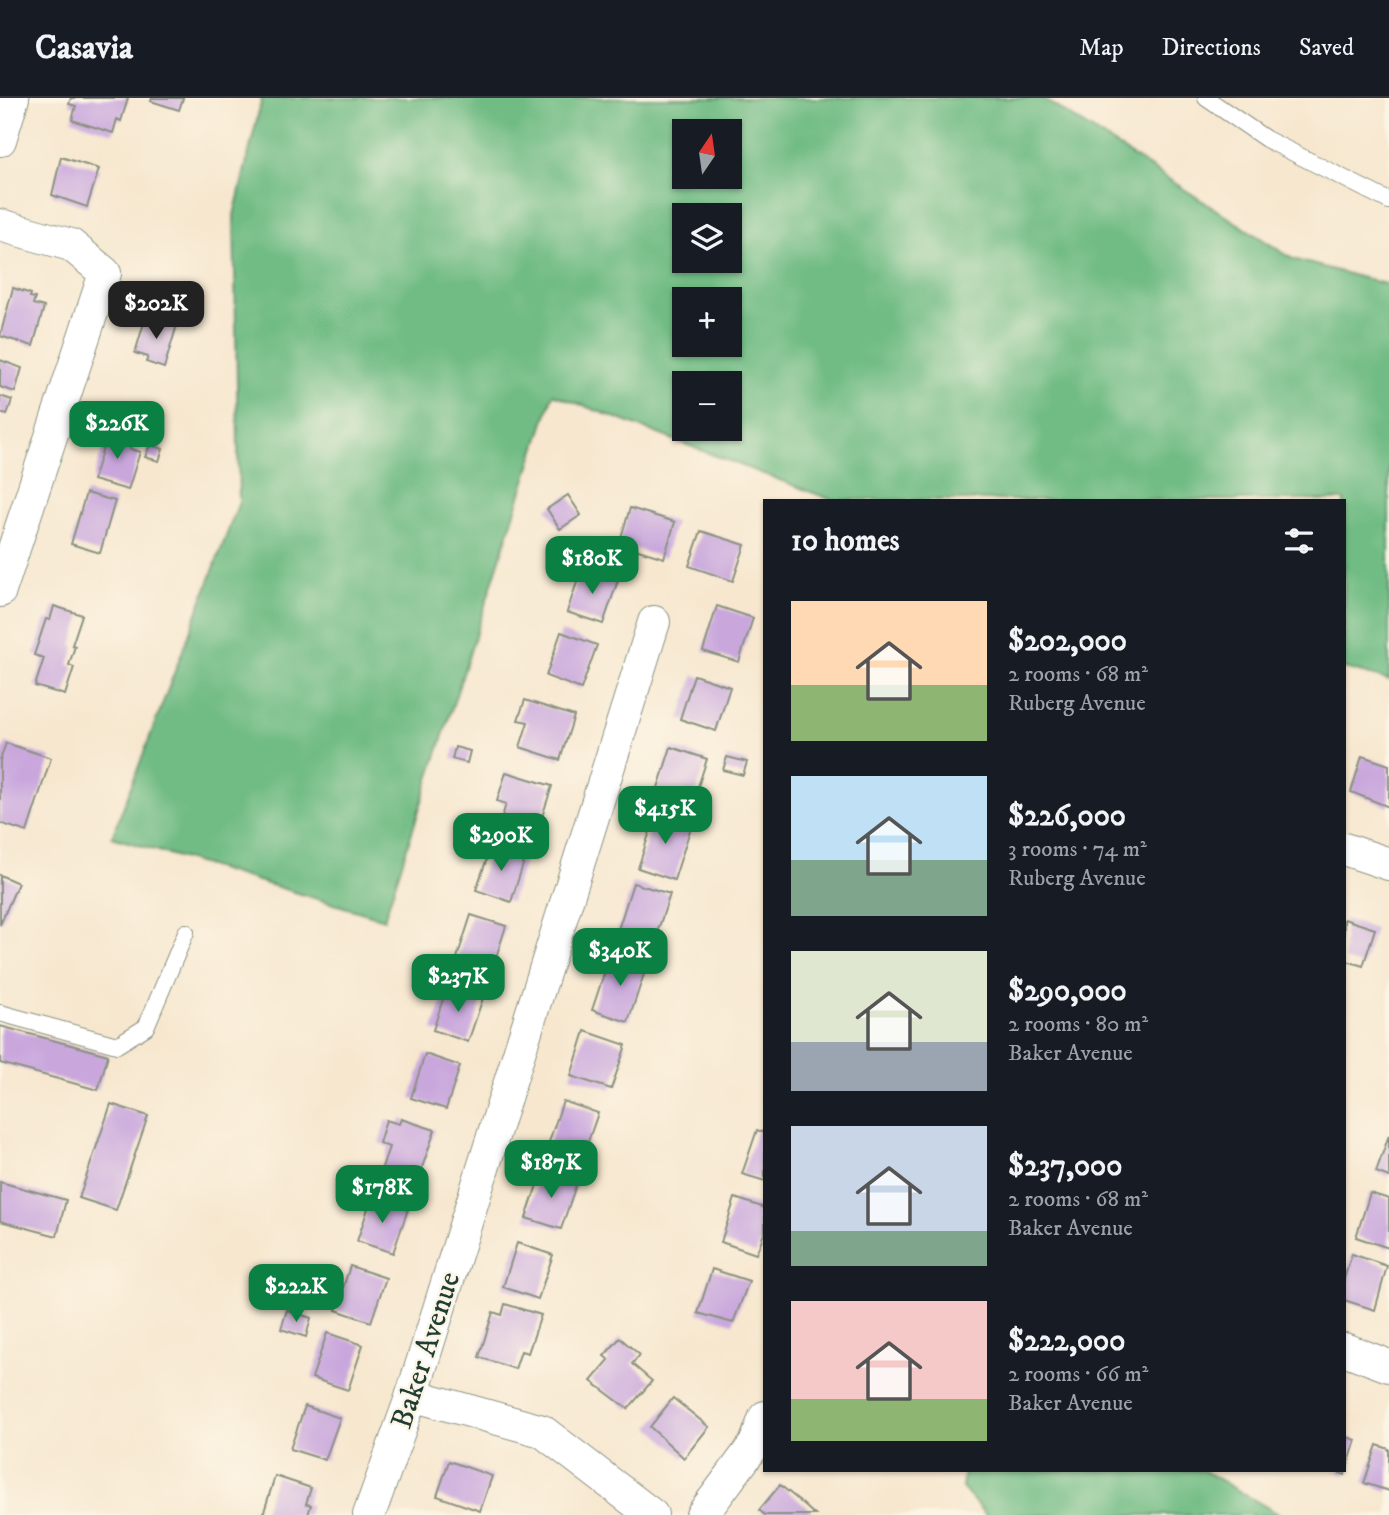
<!DOCTYPE html>
<meta charset="utf-8">
<style>
:root{--surface:#171b24;--page:#242831;--text:#f1f3f6;--muted:#9ea1a6;--line:#363941;--accent:#0b8043}
body{margin:0;font-family:"IM FELL DW Pica",serif;background:var(--page);color:var(--text);height:100vh;display:flex;flex-direction:column;font-size:26px;white-space:nowrap}
*{box-sizing:border-box;margin:0}
p{font-size:23px;color:var(--muted)}
.icon{flex:none;width:38px;height:38px;fill:none;stroke:currentColor;stroke-width:2;stroke-linecap:round;stroke-linejoin:round}
.map{position:relative;flex:1;overflow:hidden}
.side{position:absolute;left:763px;top:401px;width:583px;height:973px;display:flex;flex-direction:column;background:var(--surface);border-radius:0px;box-shadow:0 2px 5px #0004}
.side>*{flex:none}
.needle{width:46px;rotate:13deg}
.fabs{position:absolute;left:672px;top:21px;display:grid;gap:14px}
.fabs a{display:grid;place-items:center;width:70px;height:70px;border-radius:0px;background:var(--surface);box-shadow:0 2px 5px #0004;font-size:35px}
.price{position:absolute;translate:-50% -60px;padding:0 16px;border-radius:14px;background:var(--accent);color:#fff;font-size:23px;line-height:46px;filter:drop-shadow(0 2px 4px #0008)}
.price::after{content:'';position:absolute;left:50%;top:42px;width:21px;height:16px;margin-left:-10px;background:inherit;clip-path:polygon(0 0,100% 0,50% 100%)}
.price.on{background:#222;color:#fff}
ul{padding:0;list-style:none}
li{display:flex;align-items:center;gap:21px;height:175px;padding:0 28px}
li span{display:grid;place-items:center;flex:none;width:196px;height:140px;border-radius:0px;color:#555}
li>.icon{margin-inline-start:auto}
span .icon{width:84px;height:84px;fill:#fffc;stroke-width:1}
li b{font-size:30px}
h2{display:flex;justify-content:space-between;align-items:center;height:84px;padding:0 28px;font-size:30px}
header{display:flex;align-items:center;gap:42px;box-sizing:border-box;height:98px;padding:0 35px;background:var(--surface);border-bottom:2px solid var(--line)}
header strong{font-size:33px}
nav{display:flex;gap:38px;margin-inline-start:auto;font-size:24px}
.map>svg:first-child{display:block}
.forest{fill:#71bc84;stroke:#487c5c;stroke-width:2;fill-rule:evenodd}
.building{fill:#c9a7dd}
.lines{fill:none;stroke-linecap:round;stroke-linejoin:round}
.lane-casing{stroke:#8b9282;stroke-width:18}
.street-casing{stroke:#8b9282;stroke-width:34}
.lane{stroke:#fff;stroke-width:16}
.street{stroke:#fff;stroke-width:32}
.labels{text-anchor:middle;stroke-width:5;stroke-linejoin:round;paint-order:stroke}
.street-label{font-size:30px;fill:#1f3d34;stroke:#fcf5e5}
</style>
<header>
<strong>Casavia</strong>
<nav><a>Map</a><a>Directions</a><a>Saved</a></nav>
</header>
<div class="map">
<svg width="1389" height="1417" viewBox="0 0 1389 1417">
<rect width="100%" height="100%" fill="#fcf5e5"/>
<filter id="ink" filterUnits="userSpaceOnUse"><feTurbulence type="fractalNoise" baseFrequency=".0143" numOctaves="2"/><feDisplacementMap in="SourceGraphic" scale="14" xChannelSelector="R" yChannelSelector="G"/><feConvolveMatrix kernelMatrix="1 2 1 2 8 2 1 2 1" color-interpolation-filters="sRGB"/></filter>
<filter id="wash" filterUnits="userSpaceOnUse"><feTurbulence type="fractalNoise" baseFrequency=".00686" numOctaves="4" result="noise"/><feDisplacementMap in="SourceGraphic" scale="28" xChannelSelector="R" yChannelSelector="G"/><feGaussianBlur stdDeviation="1.57" result="paint"/><feColorMatrix in="noise" values="0 0 0 0 0 0 0 0 0 0 0 0 0 0 0 0 0 1.4 0 .05"/><feComposite in="paint" operator="in"/></filter>
<g filter="url(#wash)">
<rect width="100%" height="100%" fill="#f7e7cf"/>
<!-- forest -->
<g class="forest">
<path d="M262 0H1042L1293 161 1389 187V582L1344 570V402H832L553 296 384 821 112 739 239 404 234 117ZM684 33H730V79H684ZM684 117H730V163H684ZM684 201H730V247H684ZM684 285H730V331H684Z"/>
<polygon points="964,1372 1203,1372 1280,1417 986,1417 962,1390"/>
</g>
<g id="blocks">
<!-- building -->
<g class="building">
<polygon points="71,0 128,0 121,23 117,21 113,35 72,22 76,8 69,6"/>
<polygon points="152,0 183,0 179,12 151,3"/>
<polygon points="61,59 99,71 87,109 52,97"/>
<polygon points="13,190 31,196 30,199 35,200 33,206 44,209 33,248 0,238"/>
<polygon points="146,218 177,227 164,270 146,264 148,259 135,255"/>
<polygon points="0,262 22,270 15,294 0,289"/>
<polygon points="0,298 12,302 7,317 0,315"/>
<polygon points="113,332 134,338 130,351 140,354 128,392 93,382 105,343 109,344"/>
<polygon points="150,347 163,351 159,363 145,359"/>
<polygon points="86,395 115,403 100,455 71,446"/>
<polygon points="568,397 581,417 560,431 547,411"/>
<polygon points="630,410 675,424 664,460 619,446"/>
<polygon points="701,433 745,447 733,483 689,468"/>
<polygon points="582,469 618,482 603,526 567,514"/>
<polygon points="54,508 82,517 72,547 75,548 69,567 74,569 65,597 35,588 44,560 34,557 46,521 50,522"/>
<polygon points="717,508 753,520 739,564 703,553"/>
<polygon points="561,534 597,547 581,591 546,578"/>
<polygon points="694,577 730,589 716,633 680,621"/>
<polygon points="525,602 574,618 560,662 520,649 528,624 518,622"/>
<polygon points="6,645 51,660 27,734 0,725 0,662"/>
<polygon points="455,649 470,653 467,665 452,661"/>
<polygon points="671,649 707,661 693,704 657,693"/>
<polygon points="1362,658 1389,667 1389,709 1351,694"/>
<polygon points="727,659 747,664 743,677 723,672"/>
<polygon points="506,674 552,688 537,734 501,722 506,706 497,703"/>
<polygon points="656,715 692,726 674,782 638,770"/>
<polygon points="492,746 526,757 511,804 476,792"/>
<polygon points="0,777 18,785 0,827"/>
<polygon points="633,785 670,796 651,853 615,841"/>
<polygon points="471,817 506,828 492,872 457,860"/>
<polygon points="1344,821 1375,831 1363,868 1344,862"/>
<polygon points="611,855 647,867 628,924 592,912"/>
<polygon points="447,889 483,900 468,944 433,932"/>
<polygon points="0,928 108,957 98,992 0,965"/>
<polygon points="585,933 626,947 611,991 571,978"/>
<polygon points="425,956 460,968 446,1011 411,1000"/>
<polygon points="563,1003 598,1015 583,1058 548,1047"/>
<polygon points="111,1006 148,1018 116,1112 79,1100"/>
<polygon points="401,1021 435,1032 416,1087 380,1075 389,1049 379,1045 386,1022 399,1026"/>
<polygon points="757,1032 765,1035 765,1083 742,1076"/>
<polygon points="1389,1037 1389,1079 1376,1074"/>
<polygon points="542,1072 577,1084 561,1131 526,1120"/>
<polygon points="0,1084 66,1102 57,1138 0,1123"/>
<polygon points="1370,1095 1389,1101 1389,1150 1356,1139"/>
<polygon points="372,1099 408,1111 393,1155 357,1143"/>
<polygon points="735,1100 765,1110 765,1133 756,1156 721,1144"/>
<polygon points="517,1145 553,1157 538,1201 503,1189"/>
<polygon points="1352,1156 1387,1168 1375,1212 1344,1202 1344,1181"/>
<polygon points="350,1168 386,1180 371,1224 336,1212"/>
<polygon points="712,1171 749,1183 733,1225 698,1215"/>
<polygon points="505,1206 541,1217 528,1255 521,1253 515,1271 479,1259 493,1214 502,1217"/>
<polygon points="287,1212 311,1220 306,1239 281,1231"/>
<polygon points="327,1235 363,1247 348,1292 312,1280"/>
<polygon points="620,1240 640,1257 632,1266 652,1283 628,1311 591,1283 609,1262 604,1258"/>
<polygon points="673,1300 709,1329 684,1360 650,1329"/>
<polygon points="305,1308 340,1320 325,1362 290,1351"/>
<polygon points="1344,1338 1356,1342 1345,1377 1333,1372 1344,1372"/>
<polygon points="1377,1347 1389,1351 1389,1393 1364,1385"/>
<polygon points="449,1363 492,1378 480,1413 437,1398"/>
<polygon points="275,1378 311,1390 306,1406 311,1407 308,1417 263,1417"/>
<polygon points="780,1387 796,1400 815,1417 765,1417 759,1412"/>
</g>
</g>
</g>
<g filter="url(#ink)">
<use href="#blocks" fill-opacity="0" stroke="#8b9282" stroke-width="2"/>
<g class="lines">
<!-- lane casing -->
<g class="lane-casing">
<g id="lane">
<polyline points="1206,0 1266,41 1389,103"/>
<polyline points="0,915 117,947 146,929 186,834"/>
</g>
</g>
<!-- street casing -->
<g class="street-casing">
<g id="street">
<polyline points="0,42 13,0"/>
<polyline points="0,127 71,147 105,175 0,493"/>
<polyline points="1344,751 1389,766"/>
<polyline points="1344,1251 1389,1268"/>
<polyline points="412,1297 542,1333 652,1417"/>
<polyline points="369,1417 412,1297 654,524"/>
<polyline points="702,1417 755,1346 765,1319"/>
</g>
</g>
<!-- lane -->
<use href="#lane" class="lane"/>
<!-- street -->
<use href="#street" class="street"/>
</g>
</g>
<g class="labels">
<!-- street labels -->
<g class="street-label">
<text transform="translate(425 1252) rotate(-72)" y="10">Baker Avenue</text>
</g>
</g>
</svg>
<div class="fabs">
<a><svg class="needle" viewBox="-14 -14 28 28"><path d="M0-13l5 13h-10z" fill="#e53935"/><path d="M0 13l5-13h-10z" fill="#9ea1a6"/></svg></a>
<a><svg class="icon" aria-label="layers" viewBox="0 0 24 24"><path d="M12 4l9 5-9 5-9-5zM3 14l9 5 9-5"/></svg></a>
<a>+</a>
<a>−</a>
</div>
<b class="price on" style="left:156px;top:243px">$202K</b>
<b class="price" style="left:117px;top:363px">$226K</b>
<b class="price" style="left:592px;top:498px">$180K</b>
<b class="price" style="left:665px;top:748px">$415K</b>
<b class="price" style="left:501px;top:775px">$290K</b>
<b class="price" style="left:620px;top:890px">$340K</b>
<b class="price" style="left:458px;top:916px">$237K</b>
<b class="price" style="left:551px;top:1102px">$187K</b>
<b class="price" style="left:382px;top:1127px">$178K</b>
<b class="price" style="left:296px;top:1226px">$222K</b>
<section class="side">
<h2>10 homes<svg class="icon" aria-label="filters" viewBox="0 0 24 24"><path d="M4 7h16M4 17h16"/><circle cx="9" cy="7" r="2"/><circle cx="15" cy="17" r="2"/></svg></h2>
<ul>
<li><span style="background:linear-gradient(#ffd9b3 60%,#8fb573 0)"><svg class="icon" aria-label="home" viewBox="0 0 24 24"><path d="M3 11l9-7 9 7M6 9v11h12V9"/></svg></span><div><b>$202,000</b><p>2 rooms · 68 m²</p><p>Ruberg Avenue</p></div></li>
<li><span style="background:linear-gradient(#bfe0f5 60%,#7fa58c 0)"><svg class="icon" aria-label="home" viewBox="0 0 24 24"><path d="M3 11l9-7 9 7M6 9v11h12V9"/></svg></span><div><b>$226,000</b><p>3 rooms · 74 m²</p><p>Ruberg Avenue</p></div></li>
<li><span style="background:linear-gradient(#dfe7d0 65%,#9aa5b1 0)"><svg class="icon" aria-label="home" viewBox="0 0 24 24"><path d="M3 11l9-7 9 7M6 9v11h12V9"/></svg></span><div><b>$290,000</b><p>2 rooms · 80 m²</p><p>Baker Avenue</p></div></li>
<li><span style="background:linear-gradient(#c9d6e8 75%,#7fa58c 0)"><svg class="icon" aria-label="home" viewBox="0 0 24 24"><path d="M3 11l9-7 9 7M6 9v11h12V9"/></svg></span><div><b>$237,000</b><p>2 rooms · 68 m²</p><p>Baker Avenue</p></div></li>
<li><span style="background:linear-gradient(#f6c9c9 70%,#8fb573 0)"><svg class="icon" aria-label="home" viewBox="0 0 24 24"><path d="M3 11l9-7 9 7M6 9v11h12V9"/></svg></span><div><b>$222,000</b><p>2 rooms · 66 m²</p><p>Baker Avenue</p></div></li>
</ul>
</section>
</div>
